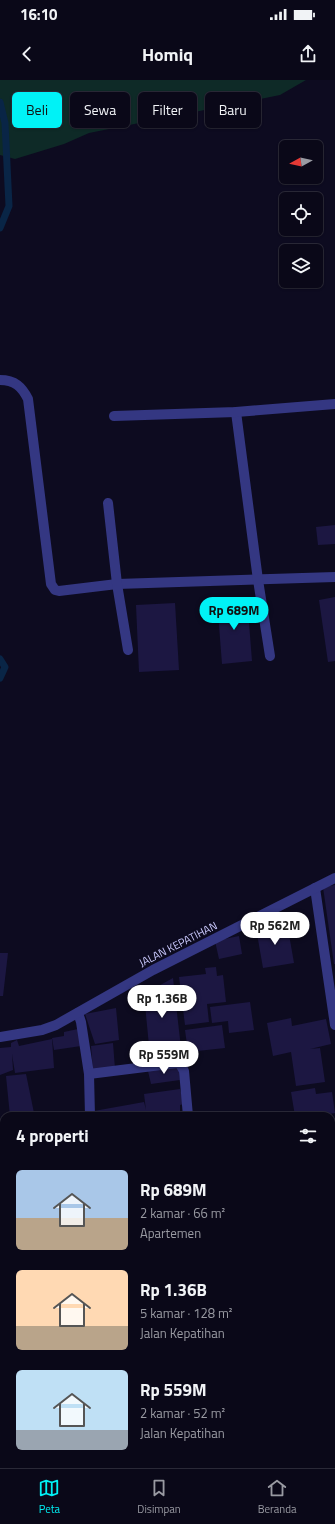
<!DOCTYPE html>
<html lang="id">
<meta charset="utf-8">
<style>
:root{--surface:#0a0818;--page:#131121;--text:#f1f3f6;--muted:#999aa2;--line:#2a2937;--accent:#00f2f6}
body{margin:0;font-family:"Titillium Web",sans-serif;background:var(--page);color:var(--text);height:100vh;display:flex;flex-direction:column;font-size:15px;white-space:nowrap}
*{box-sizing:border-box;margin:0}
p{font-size:13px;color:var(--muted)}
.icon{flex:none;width:22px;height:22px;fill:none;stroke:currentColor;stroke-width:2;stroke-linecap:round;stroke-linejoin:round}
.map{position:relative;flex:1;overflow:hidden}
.sheet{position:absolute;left:0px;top:1032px;width:335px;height:356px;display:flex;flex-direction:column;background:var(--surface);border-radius:12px 12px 0 0;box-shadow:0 1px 3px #0004,0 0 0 1px var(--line)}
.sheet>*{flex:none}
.guide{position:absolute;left:12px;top:12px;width:311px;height:36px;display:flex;gap:8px}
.needle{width:26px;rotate:262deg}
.fabs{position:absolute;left:279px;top:60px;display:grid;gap:8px}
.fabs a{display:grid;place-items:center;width:44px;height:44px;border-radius:6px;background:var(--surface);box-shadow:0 1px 3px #0004,0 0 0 1px var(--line);font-size:20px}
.price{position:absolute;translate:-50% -34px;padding:0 9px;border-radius:14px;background:#fff;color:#222;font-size:13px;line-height:26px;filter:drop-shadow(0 1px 2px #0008)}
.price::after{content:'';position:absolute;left:50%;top:24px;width:12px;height:9px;margin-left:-6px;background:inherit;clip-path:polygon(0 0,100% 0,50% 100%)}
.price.current{background:var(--accent);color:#111}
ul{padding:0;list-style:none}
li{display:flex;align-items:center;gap:12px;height:100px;padding:0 16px}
li span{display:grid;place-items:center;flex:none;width:112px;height:80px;border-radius:6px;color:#555}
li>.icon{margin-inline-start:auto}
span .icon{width:48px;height:48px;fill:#fffc;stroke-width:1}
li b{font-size:17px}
h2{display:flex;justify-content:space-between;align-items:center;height:48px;padding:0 16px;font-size:17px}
.tag{padding:0 14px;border-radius:6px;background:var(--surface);box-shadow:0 1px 3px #0004,0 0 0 1px var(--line);font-size:14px;line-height:36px}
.tag.current{background:var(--accent);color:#111}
.status{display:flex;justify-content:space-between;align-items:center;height:28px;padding:0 20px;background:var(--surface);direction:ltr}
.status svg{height:11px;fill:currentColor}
header{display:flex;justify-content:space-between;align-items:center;height:52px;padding:0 16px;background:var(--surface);font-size:18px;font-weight:700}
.dock{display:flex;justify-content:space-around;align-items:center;height:56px;border-top:1px solid var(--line);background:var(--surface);font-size:11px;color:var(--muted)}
.dock a{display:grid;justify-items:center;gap:2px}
.dock .current{color:var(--accent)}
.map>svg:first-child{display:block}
.green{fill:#0e2a27}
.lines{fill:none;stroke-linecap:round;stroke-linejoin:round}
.stream{stroke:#092546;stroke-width:7}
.building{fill:#1c1742}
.minor{stroke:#343782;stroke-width:10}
.labels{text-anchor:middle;stroke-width:3.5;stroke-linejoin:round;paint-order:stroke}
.street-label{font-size:11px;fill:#cccbff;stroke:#0d0b20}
</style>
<div class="status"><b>16:10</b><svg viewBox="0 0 49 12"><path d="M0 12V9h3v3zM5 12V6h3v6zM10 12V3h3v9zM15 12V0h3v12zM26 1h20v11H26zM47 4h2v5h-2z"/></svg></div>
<header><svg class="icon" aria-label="back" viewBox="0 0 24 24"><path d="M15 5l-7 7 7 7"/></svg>Homiq<svg class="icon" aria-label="share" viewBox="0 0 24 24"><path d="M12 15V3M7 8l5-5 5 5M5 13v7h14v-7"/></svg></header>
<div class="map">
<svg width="335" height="1388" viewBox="0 0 335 1388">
<rect width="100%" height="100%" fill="#0d0b20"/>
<!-- green -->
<polygon class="green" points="0,0 306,0 280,15 89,53 64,64 15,79 0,75"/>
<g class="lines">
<!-- stream -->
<g class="stream">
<polyline points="0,22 5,43 9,126 0,148"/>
<polyline points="0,579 5,587 0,598"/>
</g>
</g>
<!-- building -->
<g class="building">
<polygon points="335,445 335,464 318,465 316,447"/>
<polygon points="335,517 335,581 328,582 319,520"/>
<polygon points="247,518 252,581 222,584 217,520"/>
<polygon points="175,523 179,590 139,592 136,525"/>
<polygon points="335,805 335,884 334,884 323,807"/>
<polygon points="287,843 294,883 263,888 256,848"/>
<polygon points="239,856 242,874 219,879 215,861"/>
<polygon points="0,873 8,873 3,916 0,916"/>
<polygon points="216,887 217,896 223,895 226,922 207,924 209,942 185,945 179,897 206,894 205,888"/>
<polygon points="173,898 181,968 150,976 144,914"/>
<polygon points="250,922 254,950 229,953 228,941 212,943 210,927"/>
<polygon points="116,928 119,960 95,964 85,934"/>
<polygon points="291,938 292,946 326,939 331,964 310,969 320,968 325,1002 296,1006 291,972 273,976 267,943"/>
<polygon points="222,945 225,968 188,972 185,950"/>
<polygon points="78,949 81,966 54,970 52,958 64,956 64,952"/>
<polygon points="52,959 54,988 15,993 12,974 13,990 0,995 0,968 11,967 11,963 17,960 19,966"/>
<polygon points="113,963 115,989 93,991 91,966"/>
<polygon points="179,987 180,1000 151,1004 148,991"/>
<polygon points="26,994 34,1033 19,1036 10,1036 6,996"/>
<polygon points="315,1008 316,1014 332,1012 335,1033 317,1036 295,1036 291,1012"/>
<polygon points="180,1009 184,1024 180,1025 180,1036 94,1036 94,1031 144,1022 146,1030 144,1014"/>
<polygon points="335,1038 335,1066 331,1067 331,1039"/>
<polygon points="4,1044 4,1073 1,1073 0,1045"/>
</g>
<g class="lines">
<!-- minor -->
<g class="minor">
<path d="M0 300C15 300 22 307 28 319L51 504 55 510 59 511 117 504 335 497"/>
<polyline points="236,332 258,500 270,576"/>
<polyline points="114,336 236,332 335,324"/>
<polyline points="108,423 117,504 128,570"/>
<polyline points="315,808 335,945"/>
<polyline points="78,933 81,942 89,994 90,1036"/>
<polyline points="0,957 42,950 56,945 153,890 335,798"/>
<polyline points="89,994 177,983 180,984 184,991 188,1036"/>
</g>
</g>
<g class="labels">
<!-- street labels -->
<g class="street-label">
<text transform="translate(178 864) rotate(-27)" y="4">JALAN KEPATIHAN</text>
</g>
</g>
</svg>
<div class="fabs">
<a><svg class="needle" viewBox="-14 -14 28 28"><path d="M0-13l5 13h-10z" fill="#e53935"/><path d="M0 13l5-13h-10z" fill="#999aa2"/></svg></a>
<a><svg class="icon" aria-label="locate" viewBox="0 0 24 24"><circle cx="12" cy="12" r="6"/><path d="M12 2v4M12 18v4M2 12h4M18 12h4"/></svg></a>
<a><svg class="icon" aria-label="layers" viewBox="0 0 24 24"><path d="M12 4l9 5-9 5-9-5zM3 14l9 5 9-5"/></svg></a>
</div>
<b class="price current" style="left:234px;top:551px">Rp 689M</b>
<b class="price" style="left:275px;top:866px">Rp 562M</b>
<b class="price" style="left:162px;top:939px">Rp 1.36B</b>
<b class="price" style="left:164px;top:995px">Rp 559M</b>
<div class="guide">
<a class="tag current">Beli</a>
<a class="tag">Sewa</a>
<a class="tag">Filter</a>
<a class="tag">Baru</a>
</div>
<section class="sheet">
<h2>4 properti<svg class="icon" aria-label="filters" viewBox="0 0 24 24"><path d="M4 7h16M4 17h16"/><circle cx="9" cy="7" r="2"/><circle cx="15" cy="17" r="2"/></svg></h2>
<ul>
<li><span style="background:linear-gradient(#a9c7e8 60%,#b9a48a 0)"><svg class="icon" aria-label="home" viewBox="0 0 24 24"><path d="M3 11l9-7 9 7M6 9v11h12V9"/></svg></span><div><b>Rp 689M</b><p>2 kamar · 66 m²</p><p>Apartemen</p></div></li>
<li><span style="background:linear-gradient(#ffd9b3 70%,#b9a48a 0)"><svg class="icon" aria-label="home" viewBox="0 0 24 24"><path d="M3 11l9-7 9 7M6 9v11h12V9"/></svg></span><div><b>Rp 1.36B</b><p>5 kamar · 128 m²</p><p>Jalan Kepatihan</p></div></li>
<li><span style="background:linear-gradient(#bfe0f5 75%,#9aa5b1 0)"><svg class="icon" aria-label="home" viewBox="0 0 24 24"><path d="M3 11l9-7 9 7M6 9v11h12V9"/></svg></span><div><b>Rp 559M</b><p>2 kamar · 52 m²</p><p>Jalan Kepatihan</p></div></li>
</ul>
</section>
</div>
<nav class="dock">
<a class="current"><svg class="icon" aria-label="map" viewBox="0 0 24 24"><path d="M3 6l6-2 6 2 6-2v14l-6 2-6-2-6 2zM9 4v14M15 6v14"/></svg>Peta</a>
<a><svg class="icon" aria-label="saved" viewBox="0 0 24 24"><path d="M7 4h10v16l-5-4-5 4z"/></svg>Disimpan</a>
<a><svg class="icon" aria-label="home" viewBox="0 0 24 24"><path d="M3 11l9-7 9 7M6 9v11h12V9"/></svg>Beranda</a>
</nav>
